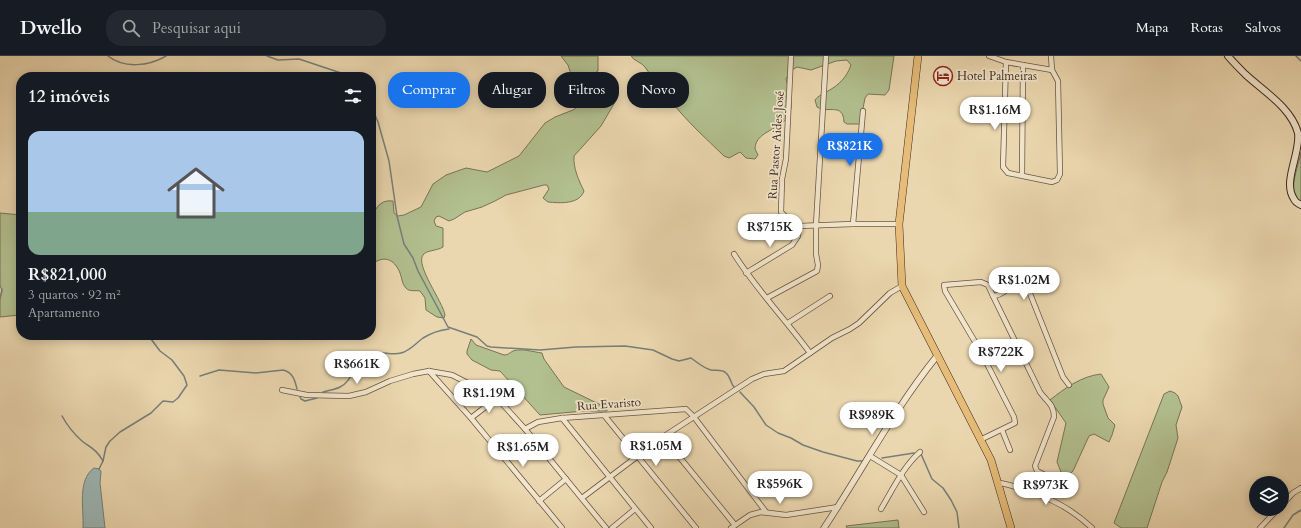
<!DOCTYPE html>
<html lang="pt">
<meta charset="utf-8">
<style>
:root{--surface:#171b24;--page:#242831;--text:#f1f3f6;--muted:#9ea1a6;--line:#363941;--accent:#1a73e8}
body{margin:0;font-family:Cardo,serif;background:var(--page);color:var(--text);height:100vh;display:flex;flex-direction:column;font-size:15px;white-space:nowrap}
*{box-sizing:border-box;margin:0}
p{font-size:13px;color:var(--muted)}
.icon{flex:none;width:22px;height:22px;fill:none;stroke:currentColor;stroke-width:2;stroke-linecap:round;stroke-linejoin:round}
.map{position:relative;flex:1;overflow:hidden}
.details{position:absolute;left:16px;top:16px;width:360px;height:268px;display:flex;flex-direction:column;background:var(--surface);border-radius:16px;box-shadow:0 2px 10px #0003}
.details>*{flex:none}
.guide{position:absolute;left:388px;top:16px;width:380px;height:36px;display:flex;gap:8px}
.buttons{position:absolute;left:1249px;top:420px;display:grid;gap:8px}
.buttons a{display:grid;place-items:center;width:40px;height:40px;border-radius:50%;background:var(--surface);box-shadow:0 2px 10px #0003;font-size:20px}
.price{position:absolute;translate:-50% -34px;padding:0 9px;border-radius:14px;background:#fff;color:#222;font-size:13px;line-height:26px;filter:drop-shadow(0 1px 2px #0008)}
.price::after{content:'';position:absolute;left:50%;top:24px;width:12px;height:9px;margin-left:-6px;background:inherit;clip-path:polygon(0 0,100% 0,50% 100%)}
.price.selected{background:var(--accent);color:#fff}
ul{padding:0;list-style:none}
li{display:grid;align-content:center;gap:8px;height:212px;padding:0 12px}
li+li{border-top:1px solid var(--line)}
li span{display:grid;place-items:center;height:124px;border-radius:12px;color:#555}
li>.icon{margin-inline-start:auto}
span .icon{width:72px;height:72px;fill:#fffc;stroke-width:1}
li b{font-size:17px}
h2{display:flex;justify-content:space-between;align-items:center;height:48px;padding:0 12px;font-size:17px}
.pill{padding:0 14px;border-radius:16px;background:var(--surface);box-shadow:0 2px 10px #0003;font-size:14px;line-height:36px}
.pill.selected{background:var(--accent);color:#fff}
header{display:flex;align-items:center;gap:24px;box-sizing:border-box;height:56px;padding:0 20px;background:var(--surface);border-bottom:1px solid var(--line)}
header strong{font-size:19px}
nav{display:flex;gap:22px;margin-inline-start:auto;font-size:14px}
.search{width:280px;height:36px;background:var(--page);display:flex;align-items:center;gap:10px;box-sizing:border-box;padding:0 14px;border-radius:16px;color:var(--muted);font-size:15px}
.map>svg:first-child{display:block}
.green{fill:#b2bf8f;stroke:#777458}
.water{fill:#9db7b6;stroke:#767f7a}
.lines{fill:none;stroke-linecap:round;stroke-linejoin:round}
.stream{stroke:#767f7a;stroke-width:1.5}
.minor-casing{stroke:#685544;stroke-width:6}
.tertiary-casing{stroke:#685544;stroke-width:7}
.secondary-casing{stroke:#3c2a21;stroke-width:8}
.primary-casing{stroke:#3c2a21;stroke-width:8}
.minor{stroke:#f2e5cb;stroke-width:4.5}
.tertiary{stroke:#f2e5cb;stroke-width:5.5}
.secondary{stroke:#f2e5cb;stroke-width:6}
.primary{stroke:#e6bc78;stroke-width:7}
.labels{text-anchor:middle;stroke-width:3.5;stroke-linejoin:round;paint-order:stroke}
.poi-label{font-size:12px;fill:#3c2a21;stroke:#f2e5cb;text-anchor:start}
.street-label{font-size:12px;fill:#3c2a21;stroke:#f2e5cb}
</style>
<header>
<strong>Dwello</strong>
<div class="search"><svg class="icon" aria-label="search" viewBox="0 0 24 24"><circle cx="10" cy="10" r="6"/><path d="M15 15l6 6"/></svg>Pesquisar aqui</div>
<nav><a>Mapa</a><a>Rotas</a><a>Salvos</a></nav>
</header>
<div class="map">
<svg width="1301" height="472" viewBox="0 0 1301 472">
<rect width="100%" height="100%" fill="#ebd7af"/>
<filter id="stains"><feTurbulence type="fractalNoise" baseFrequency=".005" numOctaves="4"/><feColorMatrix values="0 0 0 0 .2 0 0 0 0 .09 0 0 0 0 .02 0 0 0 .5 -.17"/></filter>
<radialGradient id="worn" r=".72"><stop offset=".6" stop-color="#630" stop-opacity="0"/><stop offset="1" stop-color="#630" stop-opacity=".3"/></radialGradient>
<!-- green -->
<g class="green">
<path d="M561 0H598V15C588 20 587 26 583 35L575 31 568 9Z"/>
<path d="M631 0H894L889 34 885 39 868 38 865 42 860 68H847L844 66C843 46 828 58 817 51L815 44C819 39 823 38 828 35 839 29 847 21 851 9L847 4 836 5 811 14 797 11 790 15 786 23C788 30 791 44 791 51 789 75 755 72 755 93L758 99 755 103 746 102 740 96 729 102 724 100C715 91 706 83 697 74 678 55 660 33 645 11 641 6 634 5 631 0Z"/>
<path d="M610 25H613L615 37V46L601 70 574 100C573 112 579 125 584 135 579 149 559 147 548 146L543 142 549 133 547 129H544L506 139 495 145 482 151 465 156 454 163 449 165 439 160 436 161 434 165 436 170 443 172V191C437 195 426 194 423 199 415 209 443 246 445 259L444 262 437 261 426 254 425 242 420 235C415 234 409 236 406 232 402 228 402 222 400 217 394 202 383 199 371 209 371 192 364 141 393 145L394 157 398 160 404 159 421 151 433 128 446 119 466 112 487 116 519 100 545 67 555 61 573 54 591 41 606 27Z"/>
<path d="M1301 96V150C1286 135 1298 114 1301 96Z"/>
<path d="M0 157 21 159V246C19 250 22 254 20 259L0 261V243L2 235 0 229Z"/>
<path d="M471 283 476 289 504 299C508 299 509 297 513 295 522 292 533 296 542 297L544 303 564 331 607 352V355H584L540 359 500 315 491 314 472 304 467 298V295Z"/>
<path d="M1101 318 1109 331 1103 344V348L1108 362 1115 369 1112 379 1109 386 1094 378 1089 380 1073 415 1067 421 1061 416 1057 406 1066 367 1050 344C1065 332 1082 320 1101 318Z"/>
<polygon points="1170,335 1175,337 1178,340 1182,351 1176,369 1178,382 1167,416 1162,426 1147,472 1121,472 1114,467 1164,338"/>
<polygon points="898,464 899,472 847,472 846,470"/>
</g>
<!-- water -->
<path class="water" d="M94 412 99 413 101 415 100 427 105 472H83C84 453 77 424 94 412Z"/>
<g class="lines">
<!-- stream -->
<g class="stream">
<path d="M108 0C124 13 149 10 166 0"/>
<polyline points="267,0 278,4 299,3 341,17 349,21"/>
<polyline points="1296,0 1301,5"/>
<path d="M371 50 378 66 389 105 397 160 404 188 413 202 418 215 448 271 477 281 487 290 491 291 540 294 576 291 625 290 653 294 672 303 679 305 691 302C697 306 703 312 711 314 716 315 722 313 726 317 731 321 730 327 734 331"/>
<polyline points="0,243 2,233"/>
<path d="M200 320 219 314 256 317 283 314C293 316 295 325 297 333"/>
<path d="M323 336C328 334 335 334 340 331 353 325 354 306 367 299 378 293 390 300 401 297 410 295 416 287 423 282 431 277 441 274 449 273"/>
<polyline points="740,336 754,351 766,369 778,377 791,382 803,389 823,396 857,405 864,405"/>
<polyline points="300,341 301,343 305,345 317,342"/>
<path d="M62 360C67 369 74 378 82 385 91 392 97 394 103 405"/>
<polyline points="921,398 932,423 943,432 951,444 957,456 959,472"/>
<polyline points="882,402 914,397"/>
<polyline points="99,413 103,405 106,391 110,385 120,376 151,357 163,345 173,346 178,342 187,329 184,320 172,304 160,295 148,279"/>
<polyline points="1284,472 1293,459 1301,454"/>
</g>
<!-- minor casing -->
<g class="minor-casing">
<g id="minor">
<polyline points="791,0 786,103 782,123 781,156 788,163 799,170"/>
<polyline points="989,0 1006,6 1052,14"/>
<polyline points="1006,6 1003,111 1008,117 1052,126 1057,124 1060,118 1058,25 1052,14 1051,0"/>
<polyline points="1022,119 1023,9"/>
<polyline points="853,168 863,55"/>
<polyline points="799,170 853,168 899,168"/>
<path d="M734 198C756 233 785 263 810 297"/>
<polyline points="746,217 792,189 798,180 799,170"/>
<path d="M993 240 1040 336C1047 346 1054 348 1054 361L1035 410 1037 415 1058 426 1050 442"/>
<polyline points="767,242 817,215 818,209 816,198 816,169 826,0"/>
<polyline points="788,267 830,240"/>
<polyline points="429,315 471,362 562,472"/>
<polyline points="282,334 307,339 349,340 366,336 390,325 413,318 429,315 452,319 497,342 525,373 606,472"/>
<polyline points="604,359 696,472"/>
<polyline points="471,362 497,342"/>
<polyline points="562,362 651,472"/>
<polyline points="525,373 538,366 562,362 686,353 694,361 766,456"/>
<polyline points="1002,374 1010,394"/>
<polyline points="663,381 735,469"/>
<path d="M980 384 1015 367 1014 361 981 296 945 235 944 229 981 226 988 229 993 240C1008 239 1009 224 1027 230L1063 321 1069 329"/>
<polyline points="870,400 901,419 924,456"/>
<path d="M999 427C1008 428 1016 431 1026 434 1052 443 1072 453 1092 472"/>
<polyline points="582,442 663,381 752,323 764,318 784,315 832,282 850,273 859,267 890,237 902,230"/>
<polyline points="539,445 566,423"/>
<polyline points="1282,449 1293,437 1301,432"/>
<path d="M881 453C893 433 903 411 920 396"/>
<polyline points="612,472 635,453"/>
<polyline points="731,472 750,459 761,456 786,459 838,451"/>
<polyline points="1260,472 1278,453"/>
</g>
</g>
<!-- tertiary casing -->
<g class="tertiary-casing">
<path id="tertiary" d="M824 472C862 415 894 353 937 300"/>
</g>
<!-- secondary casing -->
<g class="secondary-casing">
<path id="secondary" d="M1228 0C1233 6 1239 12 1245 18 1263 35 1291 51 1298 77 1301 97 1282 126 1294 143 1295 146 1299 148 1301 149"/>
</g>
<!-- primary casing -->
<g class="primary-casing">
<polyline id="primary" points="918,0 899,168 902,230 991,404 1011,472"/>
</g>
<!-- minor -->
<use href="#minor" class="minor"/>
<!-- tertiary -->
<use href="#tertiary" class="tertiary"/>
<!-- secondary -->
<use href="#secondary" class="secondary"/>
<!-- primary -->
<use href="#primary" class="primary"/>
</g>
<!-- icons -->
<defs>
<g id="hotel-ring" transform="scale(1)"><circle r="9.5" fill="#f2e5cb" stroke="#8f2418" stroke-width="1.5"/><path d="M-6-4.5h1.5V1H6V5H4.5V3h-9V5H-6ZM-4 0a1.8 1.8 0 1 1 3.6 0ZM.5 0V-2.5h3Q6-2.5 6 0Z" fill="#8f2418"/></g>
</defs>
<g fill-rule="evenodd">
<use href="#hotel-ring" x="943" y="20"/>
</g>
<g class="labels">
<!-- poi labels -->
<g class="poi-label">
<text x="957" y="24">Hotel Palmeiras</text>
</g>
<!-- street labels -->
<g class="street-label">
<text transform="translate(776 89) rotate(-86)" y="4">Rua Pastor Aides José</text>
<text transform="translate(609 348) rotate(-4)" y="4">Rua Evaristo</text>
</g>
</g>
<rect width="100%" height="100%" filter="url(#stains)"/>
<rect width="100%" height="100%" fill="url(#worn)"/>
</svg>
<div class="buttons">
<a><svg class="icon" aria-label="layers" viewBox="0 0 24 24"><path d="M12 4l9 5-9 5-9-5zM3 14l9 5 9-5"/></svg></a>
</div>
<b class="price" style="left:995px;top:75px">R$1.16M</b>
<b class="price selected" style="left:850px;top:111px">R$821K</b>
<b class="price" style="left:770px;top:192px">R$715K</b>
<b class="price" style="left:1024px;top:245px">R$1.02M</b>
<b class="price" style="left:1001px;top:317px">R$722K</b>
<b class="price" style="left:357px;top:329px">R$661K</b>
<b class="price" style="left:489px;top:358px">R$1.19M</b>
<b class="price" style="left:872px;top:380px">R$989K</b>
<b class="price" style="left:656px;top:411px">R$1.05M</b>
<b class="price" style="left:523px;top:412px">R$1.65M</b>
<b class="price" style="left:780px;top:449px">R$596K</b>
<b class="price" style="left:1046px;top:450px">R$973K</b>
<div class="guide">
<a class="pill selected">Comprar</a>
<a class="pill">Alugar</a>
<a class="pill">Filtros</a>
<a class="pill">Novo</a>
</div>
<section class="details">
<h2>12 imóveis<svg class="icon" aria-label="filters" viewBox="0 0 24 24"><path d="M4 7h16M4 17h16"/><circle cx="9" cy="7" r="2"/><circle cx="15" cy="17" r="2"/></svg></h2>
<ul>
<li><span style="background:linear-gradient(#a9c7e8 65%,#7fa58c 0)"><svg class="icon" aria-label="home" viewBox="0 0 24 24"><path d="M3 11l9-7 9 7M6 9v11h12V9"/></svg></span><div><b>R$821,000</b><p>3 quartos · 92 m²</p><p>Apartamento</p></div></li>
</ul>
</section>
</div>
